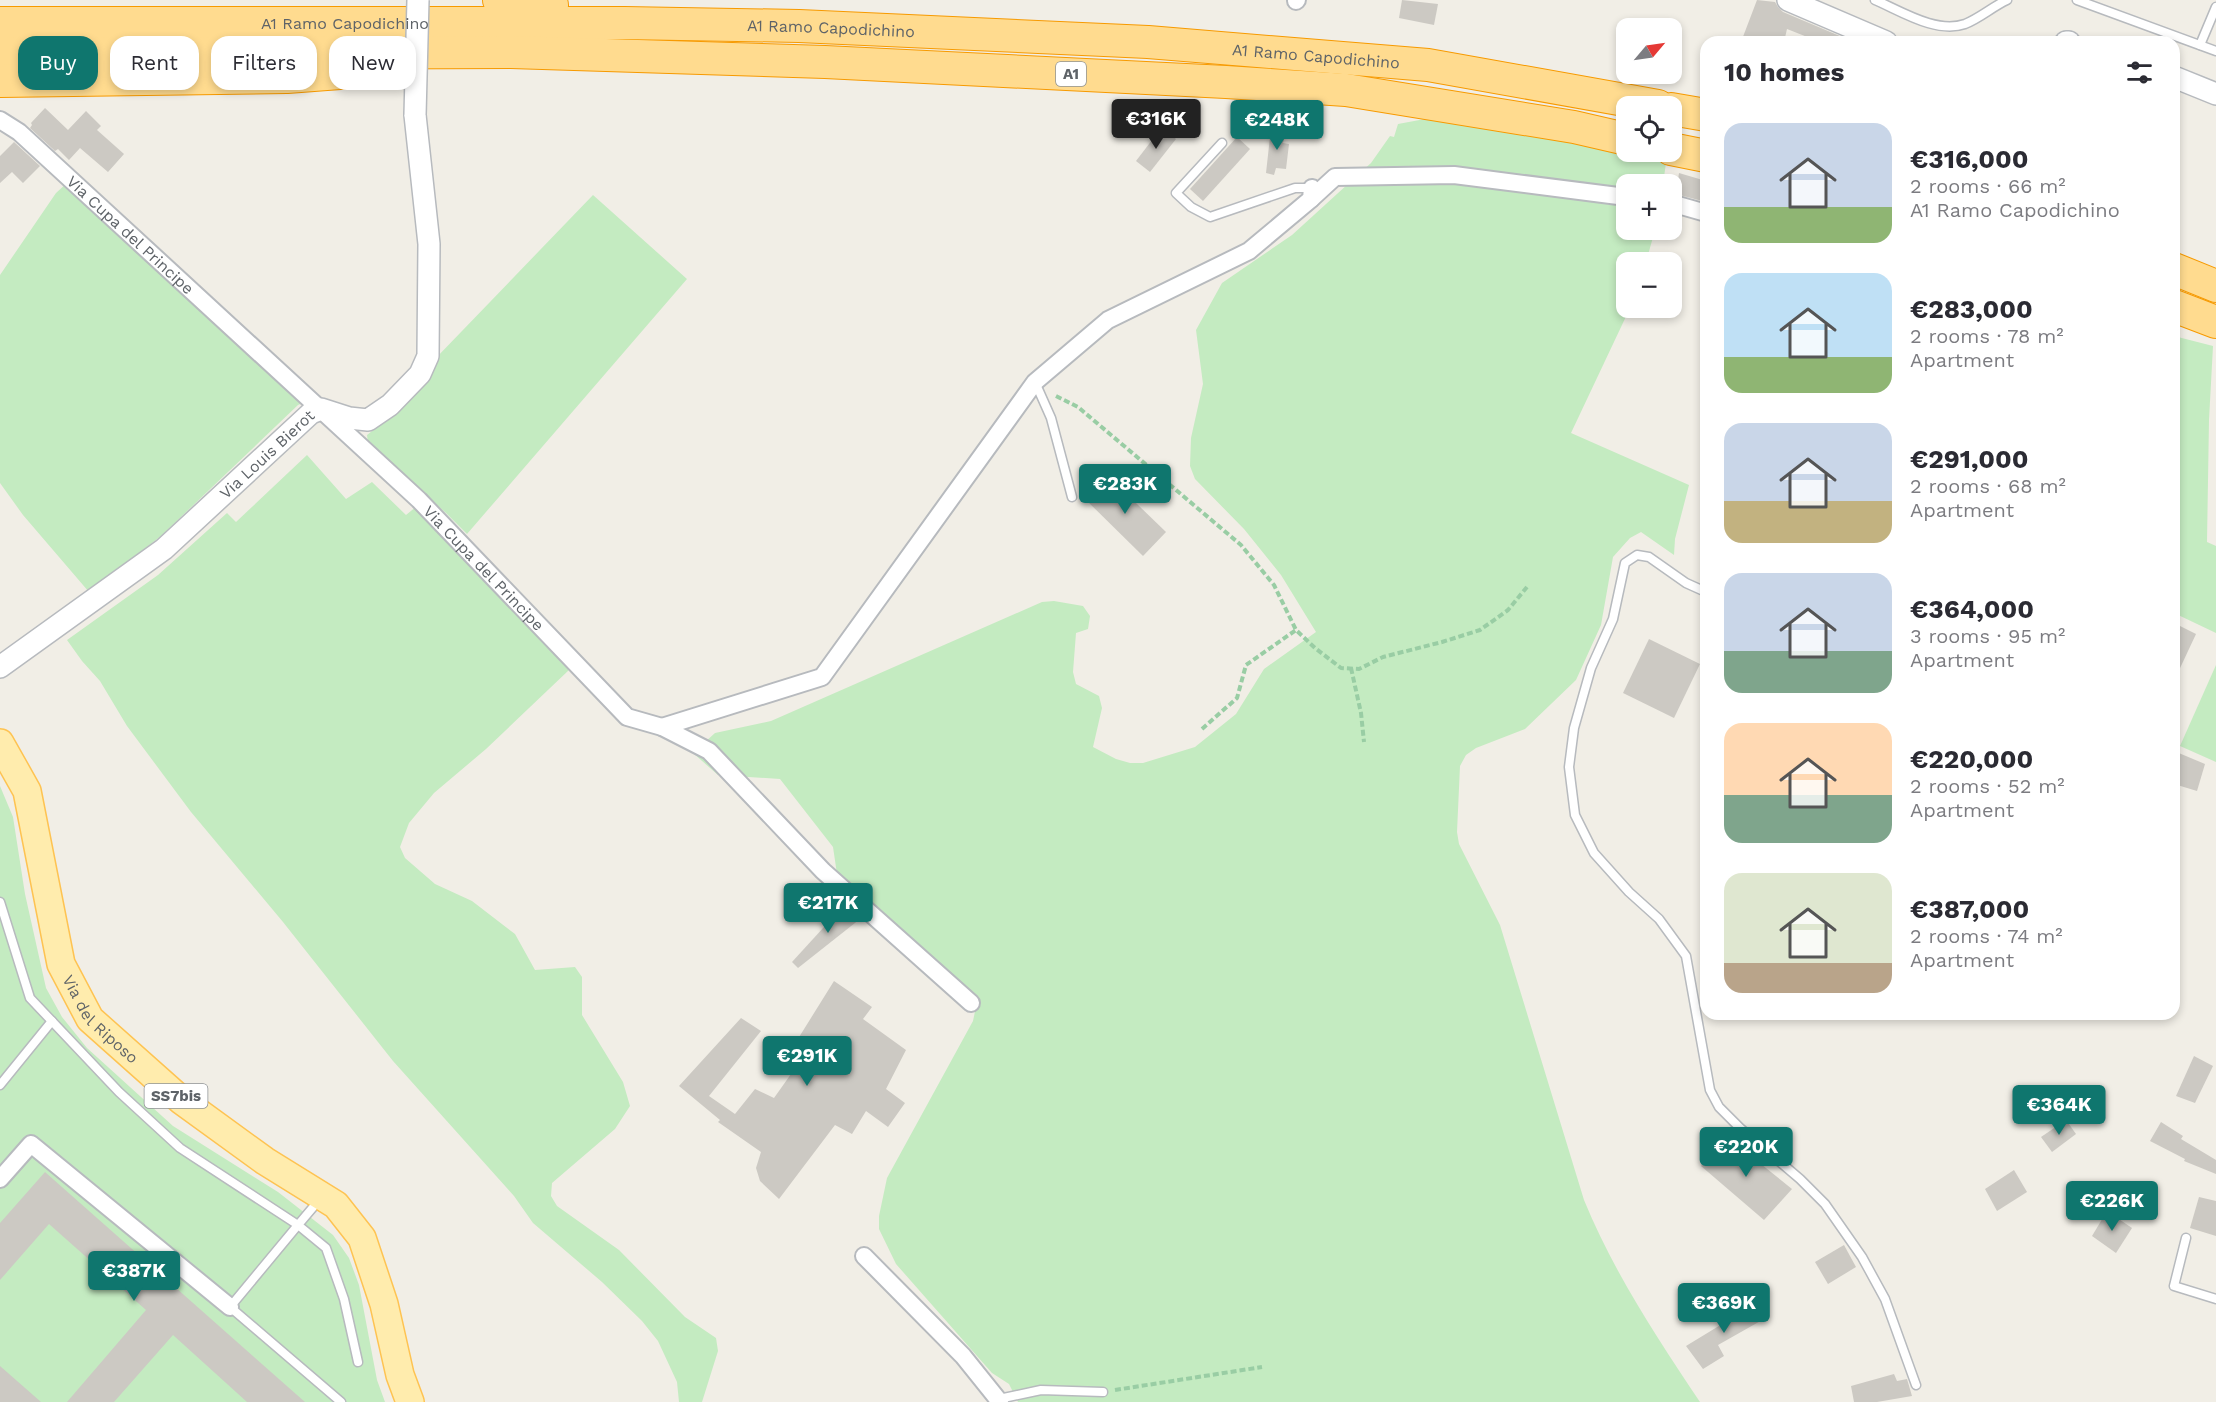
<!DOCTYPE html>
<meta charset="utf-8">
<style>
:root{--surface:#fff;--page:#f7f7f7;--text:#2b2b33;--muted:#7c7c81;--accent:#0f766e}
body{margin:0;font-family:"Work Sans",sans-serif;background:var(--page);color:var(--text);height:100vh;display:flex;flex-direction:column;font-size:22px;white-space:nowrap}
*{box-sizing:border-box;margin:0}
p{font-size:20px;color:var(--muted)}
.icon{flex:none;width:33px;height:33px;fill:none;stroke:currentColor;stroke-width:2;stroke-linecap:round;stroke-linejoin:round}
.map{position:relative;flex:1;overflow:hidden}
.details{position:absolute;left:1700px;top:36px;width:480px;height:984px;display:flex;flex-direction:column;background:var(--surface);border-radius:18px;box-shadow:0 3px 9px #0003}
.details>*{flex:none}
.hud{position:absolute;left:18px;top:36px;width:570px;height:54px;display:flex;gap:12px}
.needle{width:39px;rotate:61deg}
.tools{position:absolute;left:1616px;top:18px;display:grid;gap:12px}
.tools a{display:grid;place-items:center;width:66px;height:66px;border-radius:12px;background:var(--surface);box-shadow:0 3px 9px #0003;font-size:30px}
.price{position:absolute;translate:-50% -51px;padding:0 14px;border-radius:6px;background:var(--accent);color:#fff;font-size:20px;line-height:39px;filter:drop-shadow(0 2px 3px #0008)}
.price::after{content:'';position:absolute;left:50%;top:36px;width:18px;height:14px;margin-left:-9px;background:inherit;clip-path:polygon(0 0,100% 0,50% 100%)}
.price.active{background:#222;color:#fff}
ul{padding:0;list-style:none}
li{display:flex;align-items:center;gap:18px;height:150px;padding:0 24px}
li span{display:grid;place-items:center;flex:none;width:168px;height:120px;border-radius:18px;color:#555}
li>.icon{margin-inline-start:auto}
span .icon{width:72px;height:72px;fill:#fffc;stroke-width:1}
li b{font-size:26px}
h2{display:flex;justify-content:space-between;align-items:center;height:72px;padding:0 24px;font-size:26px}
.chip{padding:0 21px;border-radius:18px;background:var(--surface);box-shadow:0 3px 9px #0003;font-size:21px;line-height:54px}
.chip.active{background:var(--accent);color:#fff}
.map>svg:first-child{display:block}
.green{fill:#c4ebc1}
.building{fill:#ccc9c3}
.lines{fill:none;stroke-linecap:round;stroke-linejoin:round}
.service-casing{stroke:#b7babe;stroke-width:11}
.minor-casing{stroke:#b7babe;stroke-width:20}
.tertiary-casing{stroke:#b7babe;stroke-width:24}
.primary-casing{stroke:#fec352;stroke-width:30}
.motorway-casing{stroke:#f79a00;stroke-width:34}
.path{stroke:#99cda4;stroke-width:4;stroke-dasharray:6 3;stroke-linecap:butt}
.service{stroke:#fff;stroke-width:8}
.minor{stroke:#fff;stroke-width:16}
.tertiary{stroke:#fff;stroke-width:21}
.primary{stroke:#ffecad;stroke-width:27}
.motorway{stroke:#ffdb8f;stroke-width:32}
.tertiary-bridge-casing{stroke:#b7babe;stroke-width:24;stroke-linecap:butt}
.tertiary-bridge{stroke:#fff;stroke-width:21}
.labels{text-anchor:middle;stroke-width:4.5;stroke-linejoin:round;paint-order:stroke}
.shield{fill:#fff;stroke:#8e9295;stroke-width:1.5}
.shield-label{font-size:15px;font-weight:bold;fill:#5e6368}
.street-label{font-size:16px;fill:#5e6368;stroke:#fff}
</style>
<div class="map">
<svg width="2216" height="1402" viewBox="0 0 2216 1402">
<rect width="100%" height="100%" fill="#f1eee6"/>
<!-- green -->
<g class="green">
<path d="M1441 116 1666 163 1663 184H1626V230H1655L1646 262H1626V308H1630L1571 433 1689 485 1675 539 1674 555 1641 532 1630 538 1613 557 1601 625 1576 680 1525 729 1476 748 1466 755 1460 766 1457 832 1459 844 1500 925 1584 1200C1613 1271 1657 1338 1700 1402H1018L1009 1384 992 1373 896 1264 879 1229V1216L887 1178 973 1021 978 997 853 888 841 901 833 847 780 779 718 775 693 753 715 733 771 721 1042 602 1054 601 1083 606 1090 616 1088 629 1076 633 1073 672 1076 684 1099 696 1102 708 1093 747 1116 759 1130 763H1143L1195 747 1236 714 1264 669 1316 632 1281 575 1244 529 1195 479 1190 466 1191 438 1203 384 1196 330 1222 283 1292 235 1371 163 1390 136 1394 137 1398 124Z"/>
<polygon points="68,182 305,402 298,405 161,536 89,592 23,515 0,483 0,275 56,193"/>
<polygon points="593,195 687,279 467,534 446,513 368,443 367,435 394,414 434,360"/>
<polygon points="2174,336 2213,346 2209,420 2207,542 2216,546 2216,633 2174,613"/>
<polygon points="307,455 346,499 372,482 406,515 417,506 540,633 569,670 486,749 434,793 409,823 400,847 405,858 435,884 472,901 515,934 535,970 575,967 582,977 582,1015 623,1082 630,1106 615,1129 552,1183 551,1196 557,1206 619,1250 685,1317 716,1338 718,1351 702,1402 679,1402 677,1382 658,1341 642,1321 602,1282 533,1223 514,1196 393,1061 283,922 191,812 127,726 100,681 82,661 67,640 158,575 227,513 236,522"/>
<polygon points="2216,665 2216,762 2180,746"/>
<polygon points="0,786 13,817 25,894 46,988 62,1017 87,1048 173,1126 278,1192 333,1235 349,1258 359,1285 377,1380 385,1402 0,1402"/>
</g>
<!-- building -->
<g class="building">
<polygon points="1402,0 1438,4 1434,25 1399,18"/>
<polygon points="1757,0 1775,2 1778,7 1783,12 1854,42 1820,42 1787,29 1784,42 1741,42"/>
<polygon points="45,108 68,130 86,111 101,126 97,130 124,154 108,172 80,148 69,160 58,149 55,151 30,128 32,125 31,123"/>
<polygon points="1162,127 1176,139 1150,172 1136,161"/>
<polygon points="1271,128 1287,129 1283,143 1289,144 1286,169 1276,168 1274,175 1266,173"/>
<polygon points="1237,137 1250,149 1203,201 1190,189"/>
<polygon points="14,142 40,166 23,183 12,172 0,183 0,156"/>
<polygon points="1679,173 1706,181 1706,202 1676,194"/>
<polygon points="1107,475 1166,532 1143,556 1082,496"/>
<polygon points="2174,623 2196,634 2174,681"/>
<polygon points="1649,639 1700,664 1674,718 1623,693"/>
<polygon points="2174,751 2205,764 2197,791 2174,784"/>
<polygon points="845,904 860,919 798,968 792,962"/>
<polygon points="834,981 872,1007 863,1019 906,1050 886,1089 905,1103 888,1127 866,1111 852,1134 835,1125 779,1199 760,1181 756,1168 761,1152 718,1122 720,1120 679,1086 741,1018 761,1031 709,1096 735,1114 755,1089 774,1098 808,1050 796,1042"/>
<polygon points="2194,1056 2213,1066 2195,1103 2176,1096"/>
<polygon points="2066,1120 2076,1134 2052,1152 2041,1137"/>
<polygon points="2161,1122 2183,1136 2181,1139 2216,1160 2216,1174 2184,1161 2185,1159 2150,1141"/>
<polygon points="1726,1136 1792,1189 1764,1220 1701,1166"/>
<polygon points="2014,1170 2027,1192 1997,1211 1985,1189"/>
<polygon points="45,1172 305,1402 247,1402 173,1335 114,1402 67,1402 146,1310 49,1224 0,1280 0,1223"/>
<polygon points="2199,1197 2216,1201 2216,1236 2190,1228"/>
<polygon points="2107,1211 2132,1228 2116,1253 2092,1236"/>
<polygon points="1844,1245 1856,1267 1828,1284 1815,1262"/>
<polygon points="1751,1299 1764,1319 1718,1345 1724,1356 1703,1369 1686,1346 1732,1318 1729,1311"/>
<polygon points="0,1366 41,1402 0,1402"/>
<polygon points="1894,1374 1897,1381 1907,1379 1912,1396 1877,1402 1854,1402 1851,1386"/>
</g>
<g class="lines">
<!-- service casing -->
<g class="service-casing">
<g id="service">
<path d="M1875 0C1901 11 1936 34 1965 24 1980 18 1992 7 2007 0"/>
<polyline points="2077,0 2216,51"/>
<polyline points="2200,45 2216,7"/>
<polyline points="1222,143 1176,193 1191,207 1210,217 1295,188 1312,188"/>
<polyline points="1035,382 1051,418 1072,497"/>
<polyline points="1706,592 1686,583 1649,557 1637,555 1625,563 1613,619 1591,668 1574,728 1569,767 1575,815 1594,853 1629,892 1659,919 1686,956 1710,1090 1719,1107 1740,1128 1800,1179 1825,1204 1862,1257 1885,1299 1916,1385"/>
<polyline points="0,902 30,998 119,1092 180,1148 298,1225 230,1307 341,1402"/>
<polyline points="0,1085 52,1021"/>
<polyline points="320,1199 298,1225 326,1248 344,1299 358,1362"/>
<polyline points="2186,1238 2174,1286 2216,1299"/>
<polyline points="999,1399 1041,1390 1103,1392"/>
</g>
</g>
<!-- minor casing -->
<g class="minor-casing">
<g id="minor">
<polyline points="1296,1 1297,0"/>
<path id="s1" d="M0 120 19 132 419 500 627 717 662 727 709 751 823 871 971 1003"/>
<polyline points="1311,199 1335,177 1454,175 1626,197"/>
<polyline points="1671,203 1706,213"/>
<polyline points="662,727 822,677 1035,382 1108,320 1249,251 1311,199 1312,188"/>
<polyline points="0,1179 31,1144 230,1307"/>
<polyline points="864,1256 963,1356 1000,1402"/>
</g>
</g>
<!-- tertiary casing -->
<g class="tertiary-casing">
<g id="tertiary">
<polyline points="1788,0 1886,42"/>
<polyline points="2066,42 2069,42"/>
<polyline points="2174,77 2216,94"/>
<path id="s2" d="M0 667 164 549 311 413 321 409 349 418 368 420 390 405 420 374 428 356 429 244 415 115"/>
</g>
</g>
<!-- primary casing -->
<g class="primary-casing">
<g id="primary">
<path id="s3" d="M0 743 27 791 61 964 90 1019 181 1100 265 1161 336 1205 362 1238 384 1304 400 1375 410 1402"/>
</g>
</g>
<!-- motorway casing -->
<g class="motorway-casing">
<g id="motorway">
<polyline points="499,0 552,5"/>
<path id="s4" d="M0 23H625L799 26 1148 42 1428 65 1658 106"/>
<polyline points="0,54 511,52 825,62 1226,82 1346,90 1574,127 1626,139"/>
<polyline points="0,81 287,77 353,72"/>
<polyline points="1671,109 1706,115"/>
<polyline points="1671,149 1706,156"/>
<polyline points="2174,269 2216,286"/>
<polyline points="2174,306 2216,322"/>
</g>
</g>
<!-- path -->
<g class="path">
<polyline points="1056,396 1078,407 1241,545 1274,585 1296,630 1315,648 1341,668 1359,669 1383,657 1442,642 1480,630 1508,610 1527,587"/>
<polyline points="1351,668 1361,713 1364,742"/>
<polyline points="1202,729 1237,698 1246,665 1296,630"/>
<polyline points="1115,1390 1262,1367"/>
</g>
<!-- service -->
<use href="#service" class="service"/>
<!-- minor -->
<use href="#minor" class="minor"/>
<!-- tertiary -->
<use href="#tertiary" class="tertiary"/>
<!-- primary -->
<use href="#primary" class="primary"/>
<!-- motorway -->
<use href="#motorway" class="motorway"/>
<!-- tertiary-bridge casing -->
<g class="tertiary-bridge-casing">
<polyline id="tertiary-bridge" points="415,115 418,0"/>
</g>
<!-- tertiary-bridge -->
<use href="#tertiary-bridge" class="tertiary-bridge"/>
</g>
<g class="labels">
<!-- shield labels -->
<g class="shield">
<rect x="1056" y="62" width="30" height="24" rx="4.5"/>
<rect x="144.5" y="1084" width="63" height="24" rx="4.5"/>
</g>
<g class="shield-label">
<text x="1071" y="79">A1</text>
<text x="176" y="1101">SS7bis</text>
</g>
<!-- street labels -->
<g class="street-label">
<text dy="6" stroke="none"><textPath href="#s4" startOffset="345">A1 Ramo Capodichino</textPath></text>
<text dy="6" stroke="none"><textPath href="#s4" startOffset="831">A1 Ramo Capodichino</textPath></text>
<text dy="6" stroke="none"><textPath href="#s4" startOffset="1317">A1 Ramo Capodichino</textPath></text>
<text dy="6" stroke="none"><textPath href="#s1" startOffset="174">Via Cupa del Principe</textPath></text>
<text dy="6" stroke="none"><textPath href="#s2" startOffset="342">Via Louis Bierot</textPath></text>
<text dy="6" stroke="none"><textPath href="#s1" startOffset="660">Via Cupa del Principe</textPath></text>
<text dy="6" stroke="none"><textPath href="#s3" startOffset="300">Via del Riposo</textPath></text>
</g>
</g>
</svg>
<div class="tools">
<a><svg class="needle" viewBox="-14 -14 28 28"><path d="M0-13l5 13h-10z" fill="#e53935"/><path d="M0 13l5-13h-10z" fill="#7c7c81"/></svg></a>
<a><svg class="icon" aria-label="locate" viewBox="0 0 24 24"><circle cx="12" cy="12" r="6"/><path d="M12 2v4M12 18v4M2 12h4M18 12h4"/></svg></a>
<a>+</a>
<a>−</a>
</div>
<b class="price active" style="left:1156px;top:150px">€316K</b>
<b class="price" style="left:1277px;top:151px">€248K</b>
<b class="price" style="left:1125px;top:515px">€283K</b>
<b class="price" style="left:828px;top:934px">€217K</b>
<b class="price" style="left:807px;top:1087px">€291K</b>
<b class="price" style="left:2059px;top:1136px">€364K</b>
<b class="price" style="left:1746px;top:1178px">€220K</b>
<b class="price" style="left:2112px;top:1232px">€226K</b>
<b class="price" style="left:134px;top:1302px">€387K</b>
<b class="price" style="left:1724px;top:1334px">€369K</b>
<div class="hud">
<a class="chip active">Buy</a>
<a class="chip">Rent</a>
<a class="chip">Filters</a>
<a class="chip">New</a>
</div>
<section class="details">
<h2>10 homes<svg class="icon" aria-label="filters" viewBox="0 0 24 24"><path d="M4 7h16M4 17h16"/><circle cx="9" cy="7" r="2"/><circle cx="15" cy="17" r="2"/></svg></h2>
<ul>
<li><span style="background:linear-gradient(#c9d6e8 70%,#8fb573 0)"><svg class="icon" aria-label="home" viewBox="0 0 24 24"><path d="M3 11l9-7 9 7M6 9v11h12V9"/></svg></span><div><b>€316,000</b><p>2 rooms · 66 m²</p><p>A1 Ramo Capodichino</p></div></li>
<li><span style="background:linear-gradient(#bfe0f5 70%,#8fb573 0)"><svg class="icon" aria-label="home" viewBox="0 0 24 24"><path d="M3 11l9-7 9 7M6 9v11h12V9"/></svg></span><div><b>€283,000</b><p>2 rooms · 78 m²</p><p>Apartment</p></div></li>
<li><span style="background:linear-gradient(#c9d6e8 65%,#c2b280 0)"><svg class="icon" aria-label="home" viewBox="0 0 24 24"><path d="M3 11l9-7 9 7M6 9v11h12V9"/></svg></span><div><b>€291,000</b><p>2 rooms · 68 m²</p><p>Apartment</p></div></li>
<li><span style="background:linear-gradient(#c9d6e8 65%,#7fa58c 0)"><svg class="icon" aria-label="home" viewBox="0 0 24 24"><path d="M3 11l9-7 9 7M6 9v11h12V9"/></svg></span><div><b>€364,000</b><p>3 rooms · 95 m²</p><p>Apartment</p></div></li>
<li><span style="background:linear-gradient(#ffd9b3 60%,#7fa58c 0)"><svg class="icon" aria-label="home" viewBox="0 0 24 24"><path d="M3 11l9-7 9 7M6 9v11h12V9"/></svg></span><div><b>€220,000</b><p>2 rooms · 52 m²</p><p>Apartment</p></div></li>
<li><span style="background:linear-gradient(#dfe7d0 75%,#b9a48a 0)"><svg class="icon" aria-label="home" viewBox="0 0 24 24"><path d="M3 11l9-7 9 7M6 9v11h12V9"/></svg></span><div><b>€387,000</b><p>2 rooms · 74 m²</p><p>Apartment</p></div></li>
</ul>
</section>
</div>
